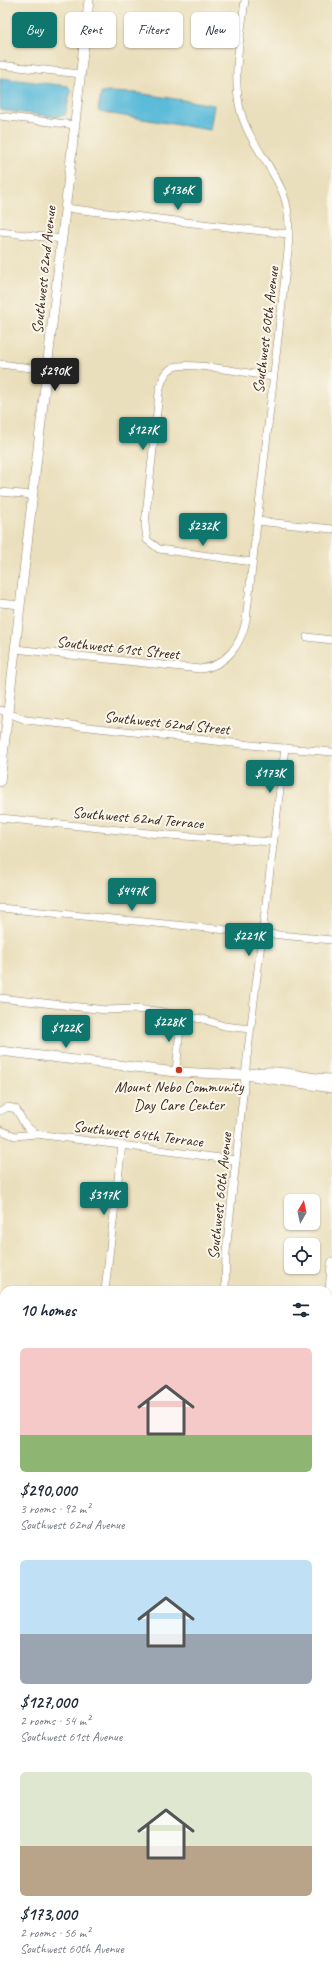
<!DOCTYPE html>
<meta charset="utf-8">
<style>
:root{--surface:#fff;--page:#f6f6f7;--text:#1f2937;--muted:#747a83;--accent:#0f766e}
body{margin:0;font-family:Caveat,sans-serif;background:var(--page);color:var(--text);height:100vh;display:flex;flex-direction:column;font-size:15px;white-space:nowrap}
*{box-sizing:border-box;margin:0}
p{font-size:13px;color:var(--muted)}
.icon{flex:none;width:22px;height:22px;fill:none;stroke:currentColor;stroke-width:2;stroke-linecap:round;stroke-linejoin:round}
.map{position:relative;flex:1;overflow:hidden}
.sheet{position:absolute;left:0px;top:1286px;width:332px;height:692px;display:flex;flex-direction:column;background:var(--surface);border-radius:12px 12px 0 0;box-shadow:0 1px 3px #0004}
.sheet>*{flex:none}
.hud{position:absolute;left:12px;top:12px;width:308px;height:36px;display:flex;gap:8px}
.needle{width:26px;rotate:9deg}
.fabs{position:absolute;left:284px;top:1194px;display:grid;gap:8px}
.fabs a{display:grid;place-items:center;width:36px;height:36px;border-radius:6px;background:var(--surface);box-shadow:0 1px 3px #0004;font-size:20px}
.price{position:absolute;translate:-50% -34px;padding:0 9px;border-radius:4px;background:var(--accent);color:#fff;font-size:13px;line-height:26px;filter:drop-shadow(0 1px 2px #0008)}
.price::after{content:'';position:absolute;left:50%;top:24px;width:12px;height:9px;margin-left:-6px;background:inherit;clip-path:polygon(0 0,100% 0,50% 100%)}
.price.active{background:#222;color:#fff}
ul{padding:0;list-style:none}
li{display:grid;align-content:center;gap:8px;height:212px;padding:0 20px}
li span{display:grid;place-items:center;height:124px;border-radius:6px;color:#555}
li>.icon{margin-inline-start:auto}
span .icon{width:72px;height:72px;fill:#fffc;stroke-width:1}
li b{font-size:17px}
h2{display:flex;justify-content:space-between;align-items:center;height:48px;padding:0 20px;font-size:17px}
.pill{padding:0 14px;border-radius:6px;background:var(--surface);box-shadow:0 1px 3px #0004;font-size:14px;line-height:36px}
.pill.active{background:var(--accent);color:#fff}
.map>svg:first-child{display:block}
.built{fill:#e3d3f2}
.water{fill:#5bbbd9;stroke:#4b727c}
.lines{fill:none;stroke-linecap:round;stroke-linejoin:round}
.minor-casing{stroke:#92846d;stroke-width:8}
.tertiary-casing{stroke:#92846d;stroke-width:10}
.minor{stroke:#fff;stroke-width:7}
.tertiary{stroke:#fff;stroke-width:9}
.poi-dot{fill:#c8321e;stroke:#fbf7ec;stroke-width:1.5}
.labels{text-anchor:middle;stroke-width:4;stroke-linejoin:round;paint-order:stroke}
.street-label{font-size:16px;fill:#3b2a1e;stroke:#fbf7ec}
.poi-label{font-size:16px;fill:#3b2a1e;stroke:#fbf7ec}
</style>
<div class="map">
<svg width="332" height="1978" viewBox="0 0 332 1978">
<rect width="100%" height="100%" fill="#fbf7ec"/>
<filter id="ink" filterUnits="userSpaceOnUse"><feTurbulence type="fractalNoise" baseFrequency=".025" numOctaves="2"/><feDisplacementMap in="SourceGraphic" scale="8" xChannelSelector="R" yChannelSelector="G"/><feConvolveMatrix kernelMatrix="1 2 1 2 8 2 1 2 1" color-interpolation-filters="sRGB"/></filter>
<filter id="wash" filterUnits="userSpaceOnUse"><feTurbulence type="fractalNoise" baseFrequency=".012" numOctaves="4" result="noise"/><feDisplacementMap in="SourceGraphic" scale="16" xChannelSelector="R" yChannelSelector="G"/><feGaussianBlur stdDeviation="0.9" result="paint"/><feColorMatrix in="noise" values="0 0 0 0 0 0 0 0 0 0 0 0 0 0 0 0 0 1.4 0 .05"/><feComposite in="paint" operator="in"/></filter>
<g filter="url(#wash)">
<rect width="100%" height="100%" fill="#eadfbc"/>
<!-- built -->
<polygon class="built" points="0,1747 4,1747 4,1816 0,1815"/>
<!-- water -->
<g class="water">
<polygon points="0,78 68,86 71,91 65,115 55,117 0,110"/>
<polygon points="105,92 137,93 214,105 210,130 100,112 98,111 101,93"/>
</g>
</g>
<g filter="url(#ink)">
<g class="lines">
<!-- minor casing -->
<g class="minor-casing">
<g id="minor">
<polyline points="0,65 81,74"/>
<polyline points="0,116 75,125"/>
<polyline points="65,208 288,234"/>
<polyline points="0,232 62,239"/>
<polyline points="0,364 47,370"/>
<polyline points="0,492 33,495"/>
<polyline points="257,521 332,529"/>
<path d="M252 562 159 549 147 540 145 524 159 393C161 383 164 371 174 367 188 361 254 374 273 377"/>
<polyline points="0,603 20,605"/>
<polyline points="307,637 332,640"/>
<path d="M15 649 200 669C226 666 241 645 246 620L286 268C289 244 292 216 283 193 271 163 248 142 240 109 232 74 241 35 245 0"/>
<polyline points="0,710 26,720 260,746 332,752"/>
<polyline points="0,818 169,835 273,842"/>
<polyline points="0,908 332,940"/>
<polyline points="0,998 106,1010 133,1009 158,1011 178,1016 203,1019 224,1026 250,1029"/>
<polyline points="176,1072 181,1017"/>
<polyline points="0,1111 8,1107 16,1109 25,1125 36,1134"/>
<polyline points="0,1130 15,1136 36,1134 236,1160"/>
<polyline points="105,1290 122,1145"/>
<polyline points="225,1290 226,1252 247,1058 285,748"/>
<polyline points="328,1358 332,1359"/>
<polyline points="328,1432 332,1433"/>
<polyline points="0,1597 4,1597"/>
<polyline points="328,1633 332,1634"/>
<polyline points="0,1733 4,1734"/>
<polyline points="328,1770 332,1770"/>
<polyline points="69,1978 70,1974"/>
</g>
</g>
<!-- tertiary casing -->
<g class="tertiary-casing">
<g id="tertiary">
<polyline points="0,782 89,0"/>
<polyline points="0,1051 176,1072 245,1075 332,1088"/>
<path d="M250 1074C281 1067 303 1079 332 1079"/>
<polyline points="332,1263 330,1293 332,1326"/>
<polyline points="328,1492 332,1457"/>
<polyline points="0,1869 4,1870"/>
<polyline points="328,1907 332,1907"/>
<polyline points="276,1978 276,1974"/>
</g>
</g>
<!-- minor -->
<use href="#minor" class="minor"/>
<!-- tertiary -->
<use href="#tertiary" class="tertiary"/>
</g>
</g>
<!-- markers -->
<circle class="poi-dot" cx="179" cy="1070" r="4"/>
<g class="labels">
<!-- street labels -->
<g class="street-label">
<text transform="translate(43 270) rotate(-84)" y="6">Southwest 62nd Avenue</text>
<text transform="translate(265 330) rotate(-83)" y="6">Southwest 60th Avenue</text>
<text transform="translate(118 647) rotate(6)" y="6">Southwest 61st Street</text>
<text transform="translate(167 722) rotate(6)" y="6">Southwest 62nd Street</text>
<text transform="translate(138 817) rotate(5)" y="6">Southwest 62nd Terrace</text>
<text transform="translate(138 1133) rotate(7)" y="6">Southwest 64th Terrace</text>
<text transform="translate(219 1196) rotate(-84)" y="6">Southwest 60th Avenue</text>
</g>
<!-- poi labels -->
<g class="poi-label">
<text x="179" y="1092">Mount Nebo Community<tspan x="179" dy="18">Day Care Center</tspan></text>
</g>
</g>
</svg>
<div class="fabs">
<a><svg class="needle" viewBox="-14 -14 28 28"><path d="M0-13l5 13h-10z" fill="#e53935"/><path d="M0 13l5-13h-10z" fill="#747a83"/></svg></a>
<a><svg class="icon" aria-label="locate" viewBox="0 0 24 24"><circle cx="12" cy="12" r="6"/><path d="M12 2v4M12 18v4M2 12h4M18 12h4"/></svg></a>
</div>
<b class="price" style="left:178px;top:211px">$136K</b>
<b class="price active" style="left:55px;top:392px">$290K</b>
<b class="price" style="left:143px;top:451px">$127K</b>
<b class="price" style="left:203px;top:547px">$232K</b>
<b class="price" style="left:270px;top:794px">$173K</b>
<b class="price" style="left:132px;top:912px">$447K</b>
<b class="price" style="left:249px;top:957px">$221K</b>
<b class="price" style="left:169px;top:1043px">$228K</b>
<b class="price" style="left:66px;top:1049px">$122K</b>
<b class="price" style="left:104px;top:1216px">$317K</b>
<div class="hud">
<a class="pill active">Buy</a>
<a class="pill">Rent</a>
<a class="pill">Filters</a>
<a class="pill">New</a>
</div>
<section class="sheet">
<h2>10 homes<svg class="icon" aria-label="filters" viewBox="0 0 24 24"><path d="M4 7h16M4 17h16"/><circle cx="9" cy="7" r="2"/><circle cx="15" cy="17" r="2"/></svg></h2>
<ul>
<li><span style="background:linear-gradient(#f6c9c9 70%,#8fb573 0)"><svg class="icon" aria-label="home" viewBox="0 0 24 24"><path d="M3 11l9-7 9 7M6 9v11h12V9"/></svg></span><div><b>$290,000</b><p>3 rooms · 92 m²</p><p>Southwest 62nd Avenue</p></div></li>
<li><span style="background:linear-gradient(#bfe0f5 60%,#9aa5b1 0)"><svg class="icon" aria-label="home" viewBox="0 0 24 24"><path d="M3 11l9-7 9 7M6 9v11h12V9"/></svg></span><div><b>$127,000</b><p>2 rooms · 54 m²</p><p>Southwest 61st Avenue</p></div></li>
<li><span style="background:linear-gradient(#dfe7d0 60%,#b9a48a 0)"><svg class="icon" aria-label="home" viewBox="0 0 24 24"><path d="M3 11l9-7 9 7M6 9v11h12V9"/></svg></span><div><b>$173,000</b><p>2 rooms · 56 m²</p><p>Southwest 60th Avenue</p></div></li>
</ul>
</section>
</div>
